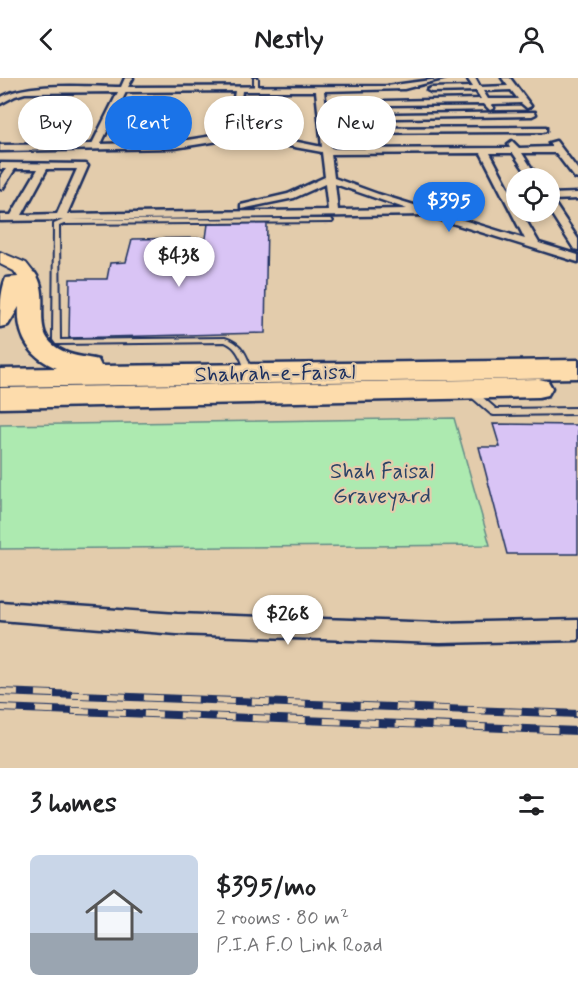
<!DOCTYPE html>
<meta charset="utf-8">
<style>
:root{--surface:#fff;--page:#f6f6f6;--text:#202124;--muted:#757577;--accent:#1a73e8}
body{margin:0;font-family:Mynerve,sans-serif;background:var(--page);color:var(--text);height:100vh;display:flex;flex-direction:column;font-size:22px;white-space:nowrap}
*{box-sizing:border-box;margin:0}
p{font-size:20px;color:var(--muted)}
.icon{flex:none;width:33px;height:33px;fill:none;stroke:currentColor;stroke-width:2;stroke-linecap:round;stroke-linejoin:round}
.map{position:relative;height:690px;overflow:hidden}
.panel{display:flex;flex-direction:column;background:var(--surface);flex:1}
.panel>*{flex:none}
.hud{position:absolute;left:18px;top:18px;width:543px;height:54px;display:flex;gap:12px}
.controls{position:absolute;left:506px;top:90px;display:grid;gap:12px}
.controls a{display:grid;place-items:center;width:54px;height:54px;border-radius:50%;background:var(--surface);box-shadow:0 3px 9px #0003;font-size:30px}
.price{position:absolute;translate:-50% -51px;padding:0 14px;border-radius:21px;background:#fff;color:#222;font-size:20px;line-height:39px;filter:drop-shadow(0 2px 3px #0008)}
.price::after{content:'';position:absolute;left:50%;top:36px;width:18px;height:14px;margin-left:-9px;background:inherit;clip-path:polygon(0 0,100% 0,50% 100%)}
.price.selected{background:var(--accent);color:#fff}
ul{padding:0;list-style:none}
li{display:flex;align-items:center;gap:18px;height:150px;padding:0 30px}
li span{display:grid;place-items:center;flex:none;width:168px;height:120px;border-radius:9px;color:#555}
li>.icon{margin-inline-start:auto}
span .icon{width:72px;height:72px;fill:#fffc;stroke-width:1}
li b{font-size:26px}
h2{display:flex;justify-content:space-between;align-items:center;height:72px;padding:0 30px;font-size:26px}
.chip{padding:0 21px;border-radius:27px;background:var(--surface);box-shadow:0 3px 9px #0003;font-size:21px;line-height:54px}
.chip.selected{background:var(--accent);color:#fff}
header{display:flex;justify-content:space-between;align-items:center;height:78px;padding:0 30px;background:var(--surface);font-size:27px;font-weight:700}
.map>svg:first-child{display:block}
.green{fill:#adeab0;stroke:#648c87;stroke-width:1.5}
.building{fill:#d9c4f5;stroke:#1b2f5e;stroke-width:1.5}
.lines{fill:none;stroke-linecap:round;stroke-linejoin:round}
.lane-casing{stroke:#1b2f5e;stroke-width:4}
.street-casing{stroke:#1b2f5e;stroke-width:5}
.primary-casing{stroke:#1b2f5e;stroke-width:4}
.highway-casing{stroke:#1b2f5e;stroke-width:5}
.lane{fill:#e3ccac;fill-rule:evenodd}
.street{fill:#e3ccac;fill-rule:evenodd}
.primary{fill:#fddcac;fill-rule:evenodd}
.highway{fill:#fddcac;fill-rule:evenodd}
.rail-casing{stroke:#1b2f5e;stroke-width:8}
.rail{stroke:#e3ccac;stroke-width:6;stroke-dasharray:18;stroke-linecap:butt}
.labels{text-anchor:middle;stroke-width:4.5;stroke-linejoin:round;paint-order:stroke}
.street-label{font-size:22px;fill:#1b2f5e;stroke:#e3ccac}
.park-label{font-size:22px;fill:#2a4266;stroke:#e3ccac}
</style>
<header><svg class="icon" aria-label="back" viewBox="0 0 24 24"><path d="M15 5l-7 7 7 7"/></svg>Nestly<svg class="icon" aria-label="person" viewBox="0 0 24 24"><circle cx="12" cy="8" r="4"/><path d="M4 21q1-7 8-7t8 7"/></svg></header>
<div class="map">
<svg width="578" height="690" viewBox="0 0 578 690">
<rect width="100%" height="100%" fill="#e3ccac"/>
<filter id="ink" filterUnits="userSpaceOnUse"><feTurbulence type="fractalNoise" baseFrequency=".0167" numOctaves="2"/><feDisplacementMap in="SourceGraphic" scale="12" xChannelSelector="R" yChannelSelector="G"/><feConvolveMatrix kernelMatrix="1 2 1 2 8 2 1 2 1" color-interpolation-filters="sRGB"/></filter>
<g filter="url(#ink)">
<!-- green -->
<polygon class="green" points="454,340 490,467 0,471 0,347"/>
<!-- building -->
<g class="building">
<polygon points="267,145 265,255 69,260 70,201 107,201 110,185 126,184 132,161 206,160 208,146"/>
<polygon points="493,346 578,347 578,476 507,476 479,369 500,369"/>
</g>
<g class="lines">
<!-- lane casing -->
<g class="lane-casing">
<g id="lane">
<polygon points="254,0 258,0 258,11 256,12 254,11"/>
<path d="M330 141 333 143 332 144 64 146 59 148 60 262 225 260C242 265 247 277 252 293L251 295H247C241 282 239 270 225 264L58 266H56L53 262 54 146 63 142Z"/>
<polygon points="471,311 474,312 496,331 578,330 578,336 494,337 491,336 468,316 467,314 468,312"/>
</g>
</g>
<!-- street casing -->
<g class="street-casing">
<g id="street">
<path d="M125 0H133L128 9 387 8 446 0 404 11 324 13 327 37 535 34 536 36 532 38 327 41 328 50 546 49V53L543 54 329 55 331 70 336 71 510 70 508 66 512 63 519 70 552 69 549 65 556 63 578 92V101L575 100 556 75H522L538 100H530L513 75H490L516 124V134H521L539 165 578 177V184L426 137 0 143V137H11L38 91H15L3 110 0 111V100L6 91H0V85L86 86 88 88 67 136 328 132 325 106 294 120 241 131V127L288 116 325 99 322 74 278 66 225 62 175 70 0 73V67L92 66 118 14 25 15 15 18 0 26V20C25 3 90 9 121 9ZM235 13 230 46 234 48 238 46 242 13H316L322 69 278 60 225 56 175 64 101 66 126 14ZM481 75 525 161 378 116 334 100 331 76ZM47 91H77L57 136 22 137ZM335 106 407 131 338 132Z"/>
<path d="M467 0H475L480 9 508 8 502 0H510L531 28 527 30 521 25 491 26 494 30 490 32 484 26 385 27 381 25 385 23 481 21 476 13 431 14 427 12 431 10 473 9ZM511 12 518 21H488L483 13Z"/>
<polygon points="578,115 578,121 552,122 578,161 578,172 574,171 549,132 549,116"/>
<polygon points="0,524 177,536 440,545 578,542 578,562 440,565 177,556 0,542"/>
</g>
</g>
<!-- primary casing -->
<g class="primary-casing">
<polygon id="primary" points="0,174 26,185 37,199 35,203 21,203 14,193 0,186"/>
</g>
<!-- highway casing -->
<g class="highway-casing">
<g id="highway">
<path d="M28 193 35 195C54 221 25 257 65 274 75 279 87 279 98 282L101 288 578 282V300L0 309V291L57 290C29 279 17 258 19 229L8 247 0 249C0 234 0 214 6 200L18 199 21 195Z"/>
<polygon points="539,301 548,303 552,310 548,317 539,319 0,330 0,310"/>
</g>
</g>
<!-- lane -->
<use href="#lane" class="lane"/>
<!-- street -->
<use href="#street" class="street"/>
<!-- primary -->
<use href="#primary" class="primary"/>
<!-- highway -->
<use href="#highway" class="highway"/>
<!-- rail casing -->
<g class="rail-casing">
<g id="rail">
<polyline points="0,614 578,636"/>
<polyline points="0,630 578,653"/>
</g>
</g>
<!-- rail -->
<use href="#rail" class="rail"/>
</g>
</g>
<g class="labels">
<!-- street labels -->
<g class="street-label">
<text transform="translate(275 294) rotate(-1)" y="8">Shahrah-e-Faisal</text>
</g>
<!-- park labels -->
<g class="park-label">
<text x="382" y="400">Shah Faisal<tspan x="382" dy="25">Graveyard</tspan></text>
</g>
</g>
</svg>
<div class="controls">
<a><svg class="icon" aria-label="locate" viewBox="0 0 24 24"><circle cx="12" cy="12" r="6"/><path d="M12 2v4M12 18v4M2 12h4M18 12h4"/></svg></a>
</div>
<b class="price selected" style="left:449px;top:155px">$395</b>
<b class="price" style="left:179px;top:210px">$438</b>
<b class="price" style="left:288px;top:568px">$268</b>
<div class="hud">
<a class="chip">Buy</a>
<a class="chip selected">Rent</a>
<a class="chip">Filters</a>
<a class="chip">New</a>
</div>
</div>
<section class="panel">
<h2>3 homes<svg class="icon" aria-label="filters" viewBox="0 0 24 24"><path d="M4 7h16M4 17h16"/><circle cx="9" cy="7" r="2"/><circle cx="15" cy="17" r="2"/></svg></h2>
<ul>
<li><span style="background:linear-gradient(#c9d6e8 65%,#9aa5b1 0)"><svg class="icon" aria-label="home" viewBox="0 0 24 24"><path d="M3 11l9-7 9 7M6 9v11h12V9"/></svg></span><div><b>$395/mo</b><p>2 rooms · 80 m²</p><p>P.I.A F.O Link Road</p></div></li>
</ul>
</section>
